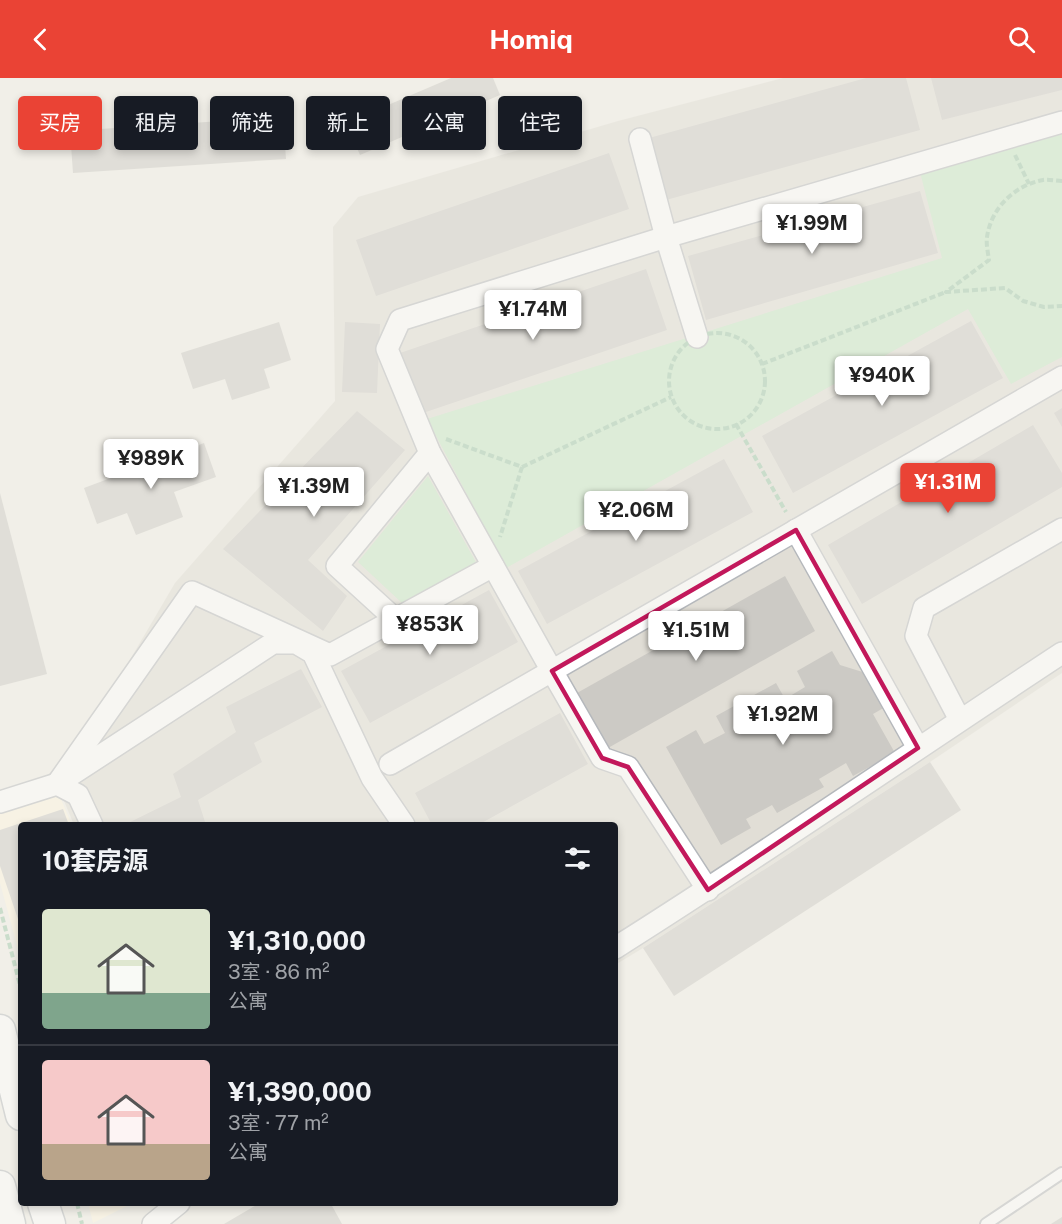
<!DOCTYPE html>
<html lang="zh">
<meta charset="utf-8">
<style>
:root{--surface:#171b24;--page:#20242c;--text:#f1f3f6;--muted:#9ea1a6;--line:#363941;--accent:#ea4335}
body{margin:0;font-family:"Public Sans","Noto Sans SC",sans-serif;background:var(--page);color:var(--text);height:100vh;display:flex;flex-direction:column;font-size:22px;white-space:nowrap}
*{box-sizing:border-box;margin:0}
p{font-size:20px;color:var(--muted)}
.icon{flex:none;width:33px;height:33px;fill:none;stroke:currentColor;stroke-width:2;stroke-linecap:round;stroke-linejoin:round}
.map{position:relative;flex:1;overflow:hidden}
.panel{position:absolute;left:18px;top:744px;width:600px;height:384px;display:flex;flex-direction:column;background:var(--surface);border-radius:6px;box-shadow:0 3px 9px #0003}
.panel>*{flex:none}
.banner{position:absolute;left:18px;top:18px;width:600px;height:54px;display:flex;gap:12px}
.price{position:absolute;translate:-50% -51px;padding:0 14px;border-radius:6px;background:#fff;color:#222;font-size:20px;line-height:39px;filter:drop-shadow(0 2px 3px #0008)}
.price::after{content:'';position:absolute;left:50%;top:36px;width:18px;height:14px;margin-left:-9px;background:inherit;clip-path:polygon(0 0,100% 0,50% 100%)}
.price.active{background:var(--accent);color:#fff}
ul{padding:0;list-style:none}
li{display:flex;align-items:center;gap:18px;height:150px;padding:0 24px}
li+li{border-top:2px solid var(--line)}
li span{display:grid;place-items:center;flex:none;width:168px;height:120px;border-radius:6px;color:#555}
li>.icon{margin-inline-start:auto}
span .icon{width:72px;height:72px;fill:#fffc;stroke-width:1}
li b{font-size:26px}
h2{display:flex;justify-content:space-between;align-items:center;height:72px;padding:0 24px;font-size:26px}
.chip{padding:0 21px;border-radius:6px;background:var(--surface);box-shadow:0 3px 9px #0003;font-size:21px;line-height:54px}
.chip.active{background:var(--accent);color:#fff}
header{display:flex;justify-content:space-between;align-items:center;height:78px;padding:0 24px;background:var(--accent);color:#fff;font-size:27px;font-weight:700}
.map>svg:first-child{display:block}
.commercial{fill:#fef7e0}
.education{fill:#e1ded6}
.green{fill:#c5e8c5}
.building{fill:#cccac5}
.lines{fill:none;stroke-linecap:round;stroke-linejoin:round}
.lane-casing{stroke:#b5b8bc;stroke-width:14}
.street-casing{stroke:#b5b8bc;stroke-width:24}
.secondary-casing{stroke:#b6babf;stroke-width:33}
.path{stroke:#9cc7a9;stroke-width:4;stroke-dasharray:6 3;stroke-linecap:butt}
.lane{stroke:#fff;stroke-width:10}
.street{stroke:#fff;stroke-width:21}
.secondary{stroke:#fff;stroke-width:30}
.marked{fill:none;stroke:#c2185b;stroke-width:4.5;stroke-linejoin:round}
</style>
<header><svg class="icon" aria-label="back" viewBox="0 0 24 24"><path d="M15 5l-7 7 7 7"/></svg>Homiq<svg class="icon" aria-label="search" viewBox="0 0 24 24"><circle cx="10" cy="10" r="6"/><path d="M15 15l6 6"/></svg></header>
<div class="map">
<svg width="1062" height="1146" viewBox="0 0 1062 1146">
<rect width="100%" height="100%" fill="#f1efe8"/>
<!-- commercial -->
<g class="commercial">
<polygon points="58,714 72,747 21,747 21,882 0,805 0,734"/>
<polygon points="88,1125 133,1125 93,1145"/>
</g>
<!-- education -->
<polygon class="education" points="783,0 1062,0 1062,595 930,684 643,870 615,887 615,747 74,747 57,706 175,505 335,323 333,149 358,119 618,43"/>
<!-- green -->
<g class="green">
<polygon points="1062,55 1062,279 1011,306 968,231 506,490 427,341 942,180 920,94"/>
<polygon points="428,398 477,486 402,525 358,484"/>
</g>
<!-- building -->
<g class="building">
<polygon points="451,0 493,0 500,17 360,77 346,45"/>
<polygon points="866,0 906,0 920,52 666,122 649,60"/>
<polygon points="931,0 1062,0 1062,12 942,42"/>
<polygon points="283,39 286,81 73,95 70,53"/>
<polygon points="609,75 629,131 376,218 356,162"/>
<polygon points="920,113 938,175 706,242 688,178"/>
<polygon points="646,191 667,252 420,336 400,275"/>
<polygon points="971,243 1003,300 793,415 762,358"/>
<polygon points="279,244 291,282 264,291 270,310 232,322 225,301 193,311 181,275"/>
<polygon points="345,244 380,246 377,315 342,314"/>
<polygon points="1062,330 1062,349 1054,335"/>
<polygon points="357,333 405,372 308,482 347,518 323,553 223,471"/>
<polygon points="1033,347 1062,395 1062,409 862,526 828,467"/>
<polygon points="204,365 216,399 174,414 183,439 136,457 127,435 97,446 84,410"/>
<polygon points="724,381 753,434 547,546 518,493"/>
<polygon points="0,415 47,596 0,608"/>
<polygon points="785,498 815,553 608,670 577,615"/>
<polygon points="489,512 518,564 370,645 341,593"/>
<polygon points="832,573 840,587 869,596 887,628 873,636 895,675 853,698 846,685 819,701 824,709 777,735 772,727 746,741 751,750 721,767 666,669 696,652 704,666 725,655 716,638 776,605 785,621 805,609 797,593"/>
<polygon points="301,591 322,629 254,665 262,684 198,722 206,747 124,747 181,719 173,696 236,654 226,629"/>
<polygon points="560,635 588,686 478,747 432,747 415,715"/>
<polygon points="930,684 961,732 674,918 643,870"/>
<polygon points="63,731 69,747 21,747 21,850 0,788 0,752"/>
<polygon points="260,1125 328,1125 331,1126 342,1146 224,1146"/>
<polygon points="1062,1139 1062,1146 1051,1146"/>
</g>
<g class="lines">
<!-- lane casing -->
<g class="lane-casing">
<polyline id="lane" points="986,1146 1062,1095"/>
</g>
<!-- street casing -->
<g class="street-casing">
<g id="street">
<polyline points="640,61 666,159 697,259"/>
<polyline points="796,452 918,670"/>
<polyline points="395,541 337,488 430,375"/>
<polyline points="960,642 916,558 924,530 1062,451"/>
<polyline points="390,686 1062,299"/>
<polyline points="57,706 192,514 330,577 493,488"/>
<polyline points="57,706 78,717 92,747"/>
<polyline points="0,724 57,706 273,565 296,565 313,575 372,700 404,747"/>
<polyline points="708,812 628,689 602,680 552,593 430,375 387,271 400,242 666,159 1062,44"/>
<path d="M615 870C766 775 913 673 1062 575"/>
<polyline points="153,1146 179,1125"/>
</g>
</g>
<!-- secondary casing -->
<g class="secondary-casing">
<g id="secondary">
<polyline points="0,952 21,1037"/>
<polyline points="0,1108 10,1146"/>
<polyline points="43,1125 50,1146"/>
</g>
</g>
<!-- path -->
<g class="path">
<polyline points="1015,77 1029,106"/>
<path d="M1062 103C1056 103 1049 101 1043 102 1015 107 991 130 987 159 986 166 988 175 989 182L946 214 1005 210 1023 223 1044 229 1062 228"/>
<circle cx="717" cy="303" r="48"/>
<polyline points="762,286 946,214"/>
<polyline points="736,346 786,434"/>
<polyline points="446,361 522,389 500,459"/>
<polyline points="522,389 671,319"/>
<polyline points="0,830 21,911"/>
<polyline points="77,1125 82,1146"/>
</g>
<!-- lane -->
<use href="#lane" class="lane"/>
<!-- street -->
<use href="#street" class="street"/>
<!-- secondary -->
<use href="#secondary" class="secondary"/>
</g>
<!-- marked area -->
<path d="M0 0H1062V1146H0ZM796 452 918 670 708 812 628 689 602 680 552 593Z" fill="#f1efe8" fill-opacity=".55" fill-rule="evenodd"/>
<path class="marked" d="M796 452 918 670 708 812 628 689 602 680 552 593Z"/>
</svg>
<b class="price" style="left:812px;top:177px">¥1.99M</b>
<b class="price" style="left:533px;top:263px">¥1.74M</b>
<b class="price" style="left:882px;top:329px">¥940K</b>
<b class="price" style="left:151px;top:412px">¥989K</b>
<b class="price active" style="left:948px;top:436px">¥1.31M</b>
<b class="price" style="left:314px;top:440px">¥1.39M</b>
<b class="price" style="left:636px;top:464px">¥2.06M</b>
<b class="price" style="left:430px;top:578px">¥853K</b>
<b class="price" style="left:696px;top:584px">¥1.51M</b>
<b class="price" style="left:783px;top:668px">¥1.92M</b>
<div class="banner">
<a class="chip active">买房</a>
<a class="chip">租房</a>
<a class="chip">筛选</a>
<a class="chip">新上</a>
<a class="chip">公寓</a>
<a class="chip">住宅</a>
</div>
<section class="panel">
<h2>10套房源<svg class="icon" aria-label="filters" viewBox="0 0 24 24"><path d="M4 7h16M4 17h16"/><circle cx="9" cy="7" r="2"/><circle cx="15" cy="17" r="2"/></svg></h2>
<ul>
<li><span style="background:linear-gradient(#dfe7d0 70%,#7fa58c 0)"><svg class="icon" aria-label="home" viewBox="0 0 24 24"><path d="M3 11l9-7 9 7M6 9v11h12V9"/></svg></span><div><b>¥1,310,000</b><p>3室 · 86 m²</p><p>公寓</p></div></li>
<li><span style="background:linear-gradient(#f6c9c9 70%,#b9a48a 0)"><svg class="icon" aria-label="home" viewBox="0 0 24 24"><path d="M3 11l9-7 9 7M6 9v11h12V9"/></svg></span><div><b>¥1,390,000</b><p>3室 · 77 m²</p><p>公寓</p></div></li>
</ul>
</section>
</div>
